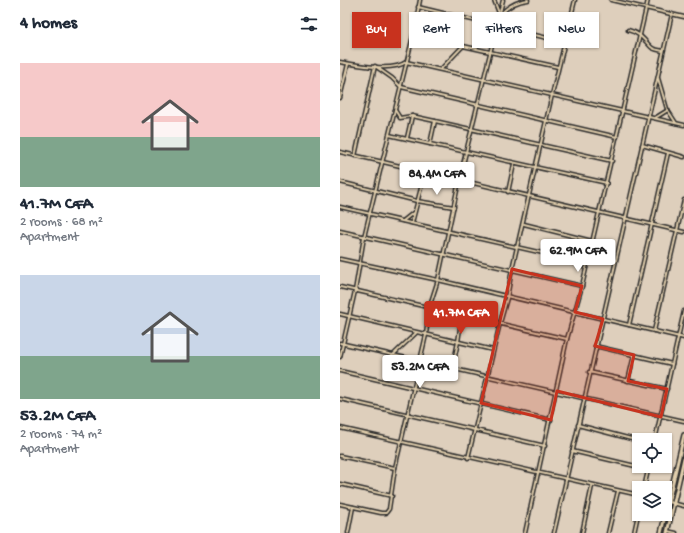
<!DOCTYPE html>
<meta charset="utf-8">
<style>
:root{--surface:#fff;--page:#f6f6f7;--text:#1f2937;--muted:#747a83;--accent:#c8321e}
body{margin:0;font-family:"Gochi Hand",sans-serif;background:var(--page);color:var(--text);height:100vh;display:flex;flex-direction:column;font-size:15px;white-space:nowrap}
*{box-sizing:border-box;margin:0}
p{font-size:13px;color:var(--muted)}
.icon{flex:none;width:22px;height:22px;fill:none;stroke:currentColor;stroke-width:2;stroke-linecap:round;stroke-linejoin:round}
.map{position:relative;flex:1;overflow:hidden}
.drawer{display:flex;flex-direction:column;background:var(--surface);width:340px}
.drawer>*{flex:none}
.guide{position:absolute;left:12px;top:12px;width:272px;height:36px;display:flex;gap:8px}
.tools{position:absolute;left:292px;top:433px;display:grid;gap:8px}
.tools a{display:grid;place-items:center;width:40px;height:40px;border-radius:0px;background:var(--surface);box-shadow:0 1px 3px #0004;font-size:20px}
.price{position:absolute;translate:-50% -34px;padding:0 9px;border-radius:4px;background:#fff;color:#222;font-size:13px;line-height:26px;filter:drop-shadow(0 1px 2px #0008)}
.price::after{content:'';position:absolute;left:50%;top:24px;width:12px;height:9px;margin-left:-6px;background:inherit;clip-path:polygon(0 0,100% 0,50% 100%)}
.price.current{background:var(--accent);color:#fff}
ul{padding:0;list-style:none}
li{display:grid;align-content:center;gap:8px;height:212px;padding:0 20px}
li span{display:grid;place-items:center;height:124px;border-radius:0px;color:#555}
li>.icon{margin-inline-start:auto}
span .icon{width:72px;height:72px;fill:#fffc;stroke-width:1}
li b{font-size:17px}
h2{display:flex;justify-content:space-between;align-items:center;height:48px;padding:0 20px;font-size:17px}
.chip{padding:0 14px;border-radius:0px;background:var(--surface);box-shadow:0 1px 3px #0004;font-size:14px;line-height:36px}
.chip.current{background:var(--accent);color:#fff}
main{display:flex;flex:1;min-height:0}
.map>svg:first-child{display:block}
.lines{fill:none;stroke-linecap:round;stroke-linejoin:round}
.minor-casing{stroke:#2b2b2b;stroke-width:5}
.secondary-casing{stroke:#2b2b2b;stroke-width:6}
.minor{stroke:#e2cfad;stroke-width:2}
.secondary{stroke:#e2cfad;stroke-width:3}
.marked{fill:#c8321e;fill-opacity:0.2;stroke:#c8321e;stroke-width:3;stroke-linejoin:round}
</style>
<main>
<section class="drawer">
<h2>4 homes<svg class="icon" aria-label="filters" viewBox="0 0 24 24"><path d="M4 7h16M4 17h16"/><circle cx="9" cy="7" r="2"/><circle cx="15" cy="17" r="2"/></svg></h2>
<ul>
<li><span style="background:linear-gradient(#f6c9c9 60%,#7fa58c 0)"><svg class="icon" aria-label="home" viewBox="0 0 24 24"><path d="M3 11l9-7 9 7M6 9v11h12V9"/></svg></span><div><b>41.7M CFA</b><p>2 rooms · 68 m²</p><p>Apartment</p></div></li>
<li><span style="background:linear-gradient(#c9d6e8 65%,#7fa58c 0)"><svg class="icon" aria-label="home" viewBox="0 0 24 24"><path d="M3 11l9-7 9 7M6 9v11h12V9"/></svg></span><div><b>53.2M CFA</b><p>2 rooms · 74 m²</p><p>Apartment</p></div></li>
</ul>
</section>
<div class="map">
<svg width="344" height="533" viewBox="0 0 344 533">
<rect width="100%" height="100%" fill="#decfbc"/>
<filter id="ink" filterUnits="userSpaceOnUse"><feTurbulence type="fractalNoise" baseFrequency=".025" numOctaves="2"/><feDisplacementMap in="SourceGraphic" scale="8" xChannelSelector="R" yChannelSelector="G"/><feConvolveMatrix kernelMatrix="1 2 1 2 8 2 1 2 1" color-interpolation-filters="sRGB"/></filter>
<g filter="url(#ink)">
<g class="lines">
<!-- minor casing -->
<g class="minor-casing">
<g id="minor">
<polyline points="154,0 159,13"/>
<polyline points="271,0 344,17"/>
<polyline points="78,7 224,42"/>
<path d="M160 15C168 6 176 1 188 0"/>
<path d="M288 30C300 33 303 39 311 47 314 50 320 50 323 51"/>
<path d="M0 62C17 65 53 72 66 62L344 125"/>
<polyline points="101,69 123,46 218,67"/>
<polyline points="318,78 327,109 336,123"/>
<polyline points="0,98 8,64"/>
<polyline points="55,110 60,118 72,116 95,121 272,161"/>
<polyline points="315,118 328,110"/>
<polyline points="49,135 267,183"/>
<polyline points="67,138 72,116"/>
<polyline points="90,144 95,121"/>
<polyline points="302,145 344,157"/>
<polyline points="0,152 344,232"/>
<polyline points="15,156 35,66 52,78 61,87 277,137"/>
<polyline points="0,182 77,201 114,207"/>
<polyline points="168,192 174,164"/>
<polyline points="0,207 247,263"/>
<polyline points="63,221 73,213"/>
<polyline points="72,223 85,172"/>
<polyline points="184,224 252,241"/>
<polyline points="0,231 242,286"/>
<polyline points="0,259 98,280 344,338"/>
<polyline points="0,287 227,339"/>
<polyline points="0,314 153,350"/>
<polyline points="289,325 328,153"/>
<polyline points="314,331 344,200"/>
<polyline points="0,343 344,421"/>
<polyline points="255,346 332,364"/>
<polyline points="52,356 76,333"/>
<polyline points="0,357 15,291 24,237 73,36 80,0"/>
<polyline points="112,370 118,342 122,315"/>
<polyline points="0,371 211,420"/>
<polyline points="249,372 327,389"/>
<polyline points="288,381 294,355"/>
<polyline points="0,399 205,446"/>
<polyline points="238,425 299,441"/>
<polyline points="0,428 299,495"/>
<polyline points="315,440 344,311"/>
<polyline points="232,451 308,469"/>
<polyline points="0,456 55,468"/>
<polyline points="128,458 160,323 167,298 172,269 212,95 235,0"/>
<polyline points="0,484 52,496"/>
<polyline points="304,488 309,466"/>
<polyline points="325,501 344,506"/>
<polyline points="0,504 41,513 46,513 49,509 55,468 86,335 89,308 98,280 119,181 163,0"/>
<polyline points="327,531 336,533"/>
<polyline points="8,533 13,507"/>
<polyline points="185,533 227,339 242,286 308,0"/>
<polyline points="214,533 332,14"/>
<polyline points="242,533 252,486"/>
<polyline points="268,533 278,491"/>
<polyline points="294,533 299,510"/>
</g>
</g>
<!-- secondary casing -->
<g class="secondary-casing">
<g id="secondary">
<polyline points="321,533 344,435"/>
<polyline points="327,533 344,458"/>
</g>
</g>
<!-- minor -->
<use href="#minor" class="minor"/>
<!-- secondary -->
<use href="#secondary" class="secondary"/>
</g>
</g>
<!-- marked area -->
<path class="marked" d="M172 269 242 286 235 312 263 319 255 346 294 355 288 381 327 389 321 417 217 391 211 420 141 403Z"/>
</svg>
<div class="tools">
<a><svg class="icon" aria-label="locate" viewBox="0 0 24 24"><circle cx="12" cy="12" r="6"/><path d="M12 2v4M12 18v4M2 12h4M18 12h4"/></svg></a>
<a><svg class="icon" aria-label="layers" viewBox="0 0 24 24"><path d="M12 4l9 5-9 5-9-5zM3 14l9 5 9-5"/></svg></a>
</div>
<b class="price" style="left:97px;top:196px">84.4M CFA</b>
<b class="price" style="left:238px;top:273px">62.9M CFA</b>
<b class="price current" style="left:121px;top:335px">41.7M CFA</b>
<b class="price" style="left:80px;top:389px">53.2M CFA</b>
<div class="guide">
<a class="chip current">Buy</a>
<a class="chip">Rent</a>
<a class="chip">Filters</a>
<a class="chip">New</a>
</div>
</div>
</main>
